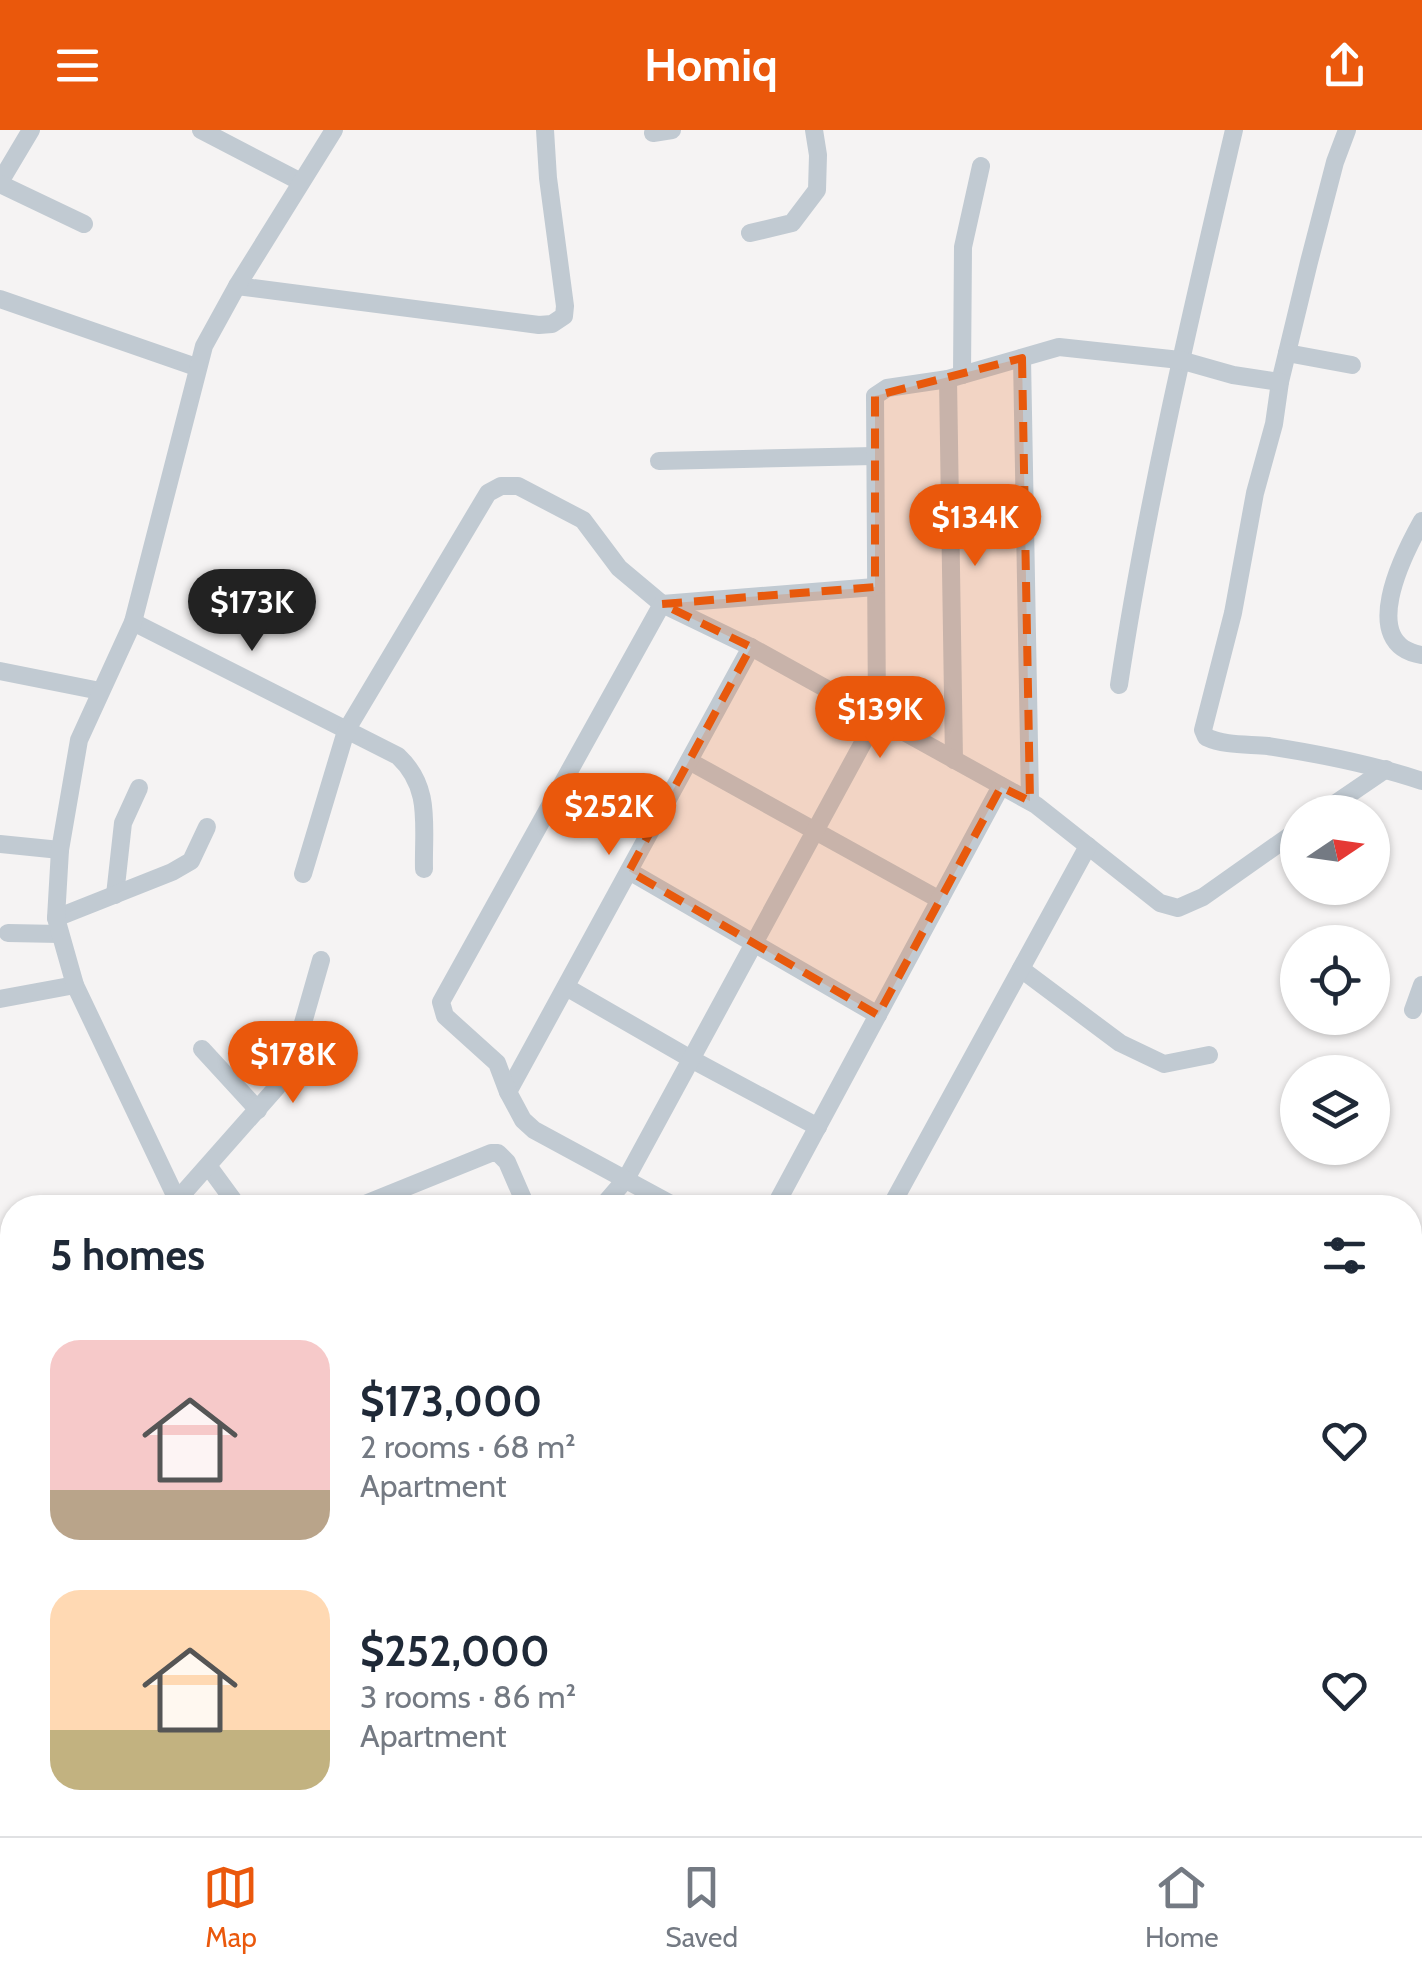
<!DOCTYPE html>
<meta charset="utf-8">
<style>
:root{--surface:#fff;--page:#f6f6f7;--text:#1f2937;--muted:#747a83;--line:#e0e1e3;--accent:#ea580c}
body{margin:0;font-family:Cabin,sans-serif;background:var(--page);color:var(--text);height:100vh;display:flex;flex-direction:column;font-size:38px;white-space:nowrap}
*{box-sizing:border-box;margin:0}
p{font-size:32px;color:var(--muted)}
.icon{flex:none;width:55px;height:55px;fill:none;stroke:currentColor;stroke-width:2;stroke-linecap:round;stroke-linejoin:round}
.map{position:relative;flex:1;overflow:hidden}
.drawer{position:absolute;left:0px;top:1065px;width:1422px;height:642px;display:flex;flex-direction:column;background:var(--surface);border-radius:40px 40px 0 0;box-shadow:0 2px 8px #0004}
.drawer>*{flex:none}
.needle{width:65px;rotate:77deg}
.tools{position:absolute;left:1280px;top:665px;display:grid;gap:20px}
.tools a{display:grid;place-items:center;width:110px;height:110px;border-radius:50%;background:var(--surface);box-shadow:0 2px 8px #0004;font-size:50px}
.price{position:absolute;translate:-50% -85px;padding:0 22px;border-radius:35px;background:var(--accent);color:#fff;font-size:32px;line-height:65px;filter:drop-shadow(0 2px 5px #0008)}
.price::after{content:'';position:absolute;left:50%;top:60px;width:30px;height:22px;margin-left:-15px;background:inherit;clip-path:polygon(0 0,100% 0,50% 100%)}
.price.current{background:#222;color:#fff}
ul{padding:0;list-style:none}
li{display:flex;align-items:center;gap:30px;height:250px;padding:0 50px}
li span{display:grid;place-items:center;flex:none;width:280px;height:200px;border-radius:30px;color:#555}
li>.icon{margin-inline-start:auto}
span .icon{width:120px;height:120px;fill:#fffc;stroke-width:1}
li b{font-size:42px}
h2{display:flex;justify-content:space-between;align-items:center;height:120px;padding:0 50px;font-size:42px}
header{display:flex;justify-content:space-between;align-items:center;height:130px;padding:0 50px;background:var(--accent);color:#fff;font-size:45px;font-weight:800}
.dock{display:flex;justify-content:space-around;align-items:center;height:140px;border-top:2px solid var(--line);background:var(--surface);font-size:28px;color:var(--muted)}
.dock a{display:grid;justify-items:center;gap:5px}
.dock .current{color:var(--accent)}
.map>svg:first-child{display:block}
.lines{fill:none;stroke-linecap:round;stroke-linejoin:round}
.path{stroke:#7ad0a6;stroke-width:2.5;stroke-dasharray:8 5;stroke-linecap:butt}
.minor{stroke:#c1cad2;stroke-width:18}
.marked{fill:#e8590c;fill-opacity:0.2;stroke:#e8590c;stroke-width:8;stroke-dasharray:20 12;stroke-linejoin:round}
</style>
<header><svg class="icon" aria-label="menu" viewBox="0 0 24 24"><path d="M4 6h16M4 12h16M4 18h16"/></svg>Homiq<svg class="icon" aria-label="share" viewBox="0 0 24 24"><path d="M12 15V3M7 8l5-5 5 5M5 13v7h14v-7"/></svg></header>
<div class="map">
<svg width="1422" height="1706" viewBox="0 0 1422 1706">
<rect width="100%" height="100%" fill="#f5f3f3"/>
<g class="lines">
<!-- path -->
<g class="path">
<polyline points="1410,1615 1422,1615"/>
<polyline points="1367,1695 1368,1706"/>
</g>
<!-- minor -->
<g class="minor">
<polyline points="201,0 301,52"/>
<path d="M1347 0 1335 32 1309 132 1280 252 1274 294 1255 363 1233 483 1203 600 1206 607C1225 616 1248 614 1268 616 1320 624 1372 634 1422 651"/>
<polyline points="653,3 672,0"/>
<polyline points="0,52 31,0"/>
<polyline points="0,54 84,94"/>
<polyline points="750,103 792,93 817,60 818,25 814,0"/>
<polyline points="237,156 539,195 552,194 564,186 565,176 548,48 545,0"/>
<polyline points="0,169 196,237"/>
<polyline points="1287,223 1352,235"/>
<polyline points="1022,228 1030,671"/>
<polyline points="962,245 963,117 981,36"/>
<polyline points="948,249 954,630"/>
<polyline points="659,331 873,326"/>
<path d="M1422 391C1403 425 1357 515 1422 525"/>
<path d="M133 492 398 626C432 658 423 695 424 739"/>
<polyline points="0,541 100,561"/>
<path d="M1119 555C1147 369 1191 184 1234 0"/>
<polyline points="689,631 940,770"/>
<polyline points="1323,682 1386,639"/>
<polyline points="0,714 60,720"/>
<polyline points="629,741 878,885"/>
<polyline points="303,744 346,601 488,363 501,356 518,356 583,390 619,438 662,474 751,517 1036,675 1160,773 1178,778 1203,767 1298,700"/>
<polyline points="115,765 123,693 139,658"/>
<polyline points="56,788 172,742 191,731 207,697"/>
<polyline points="8,803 60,804"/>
<polyline points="1021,839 1120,913 1164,934 1209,925"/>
<polyline points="566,857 691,929 818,997"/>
<polyline points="0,869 75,855"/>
<polyline points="1413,880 1422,855"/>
<polyline points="202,919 258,980"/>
<polyline points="508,962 751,517"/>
<polyline points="209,1037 239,1078"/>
<polyline points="171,1077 277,957 303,893 321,830"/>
<polyline points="181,1078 75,855 56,788 60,720 79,610 133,492 204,216 237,156 334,0"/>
<polyline points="355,1078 491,1023 498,1023 507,1032 527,1078"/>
<polyline points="601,1078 626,1049 877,587 875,266 887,258 948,249 1059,217 1180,230 1233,245 1280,252"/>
<polyline points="678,1078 534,1000 523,990 508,962 497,933 445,886 441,872 662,474 875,457"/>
<polyline points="774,1078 1001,656"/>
<polyline points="890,1078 1088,716"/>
<polyline points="0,1212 12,1202"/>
<polyline points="1410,1244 1422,1233"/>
<polyline points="1410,1493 1422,1493"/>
<polyline points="0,1597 12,1593"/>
<polyline points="0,1632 12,1640"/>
<polyline points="0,1673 11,1706"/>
<polyline points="97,1695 113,1706"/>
<polyline points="275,1695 283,1706"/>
<polyline points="760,1695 789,1703"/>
<polyline points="830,1695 841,1706"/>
<polyline points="1200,1695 1203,1706"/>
<polyline points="614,1706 615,1695"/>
<polyline points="1022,1706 1023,1695"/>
</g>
</g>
<!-- marked area -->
<path class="marked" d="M1022 228 1030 671 1001 657 878 885 629 741 751 517 662 474 875 457V266Z"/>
</svg>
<div class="tools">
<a><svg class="needle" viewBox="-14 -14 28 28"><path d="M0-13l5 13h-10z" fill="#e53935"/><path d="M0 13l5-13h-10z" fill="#747a83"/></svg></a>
<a><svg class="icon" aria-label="locate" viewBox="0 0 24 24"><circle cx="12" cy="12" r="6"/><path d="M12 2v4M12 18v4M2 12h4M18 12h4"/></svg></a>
<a><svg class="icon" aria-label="layers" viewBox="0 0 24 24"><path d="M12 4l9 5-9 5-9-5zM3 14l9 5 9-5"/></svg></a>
</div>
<b class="price" style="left:975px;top:439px">$134K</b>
<b class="price current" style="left:252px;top:524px">$173K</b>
<b class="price" style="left:880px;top:631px">$139K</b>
<b class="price" style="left:609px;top:728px">$252K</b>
<b class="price" style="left:293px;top:976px">$178K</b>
<section class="drawer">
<h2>5 homes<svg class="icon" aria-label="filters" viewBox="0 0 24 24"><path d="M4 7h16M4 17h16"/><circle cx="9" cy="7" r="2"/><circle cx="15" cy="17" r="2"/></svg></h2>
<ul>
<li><span style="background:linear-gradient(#f6c9c9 75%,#b9a48a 0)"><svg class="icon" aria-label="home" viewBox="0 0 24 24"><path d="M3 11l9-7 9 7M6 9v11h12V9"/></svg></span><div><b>$173,000</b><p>2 rooms · 68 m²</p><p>Apartment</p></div><svg class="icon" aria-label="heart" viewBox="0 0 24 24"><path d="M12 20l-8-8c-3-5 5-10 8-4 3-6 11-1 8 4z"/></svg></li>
<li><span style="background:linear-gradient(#ffd9b3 70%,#c2b280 0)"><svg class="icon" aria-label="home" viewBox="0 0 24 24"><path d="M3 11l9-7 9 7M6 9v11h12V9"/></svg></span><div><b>$252,000</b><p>3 rooms · 86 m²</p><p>Apartment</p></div><svg class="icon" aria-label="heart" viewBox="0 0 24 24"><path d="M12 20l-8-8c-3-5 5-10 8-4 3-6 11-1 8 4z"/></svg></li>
</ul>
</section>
</div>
<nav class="dock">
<a class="current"><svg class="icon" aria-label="map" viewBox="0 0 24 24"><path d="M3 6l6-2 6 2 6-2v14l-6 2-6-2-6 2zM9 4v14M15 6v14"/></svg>Map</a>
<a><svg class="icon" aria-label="saved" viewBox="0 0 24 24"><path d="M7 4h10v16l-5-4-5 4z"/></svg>Saved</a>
<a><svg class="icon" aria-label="home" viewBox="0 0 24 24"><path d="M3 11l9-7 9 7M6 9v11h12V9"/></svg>Home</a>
</nav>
